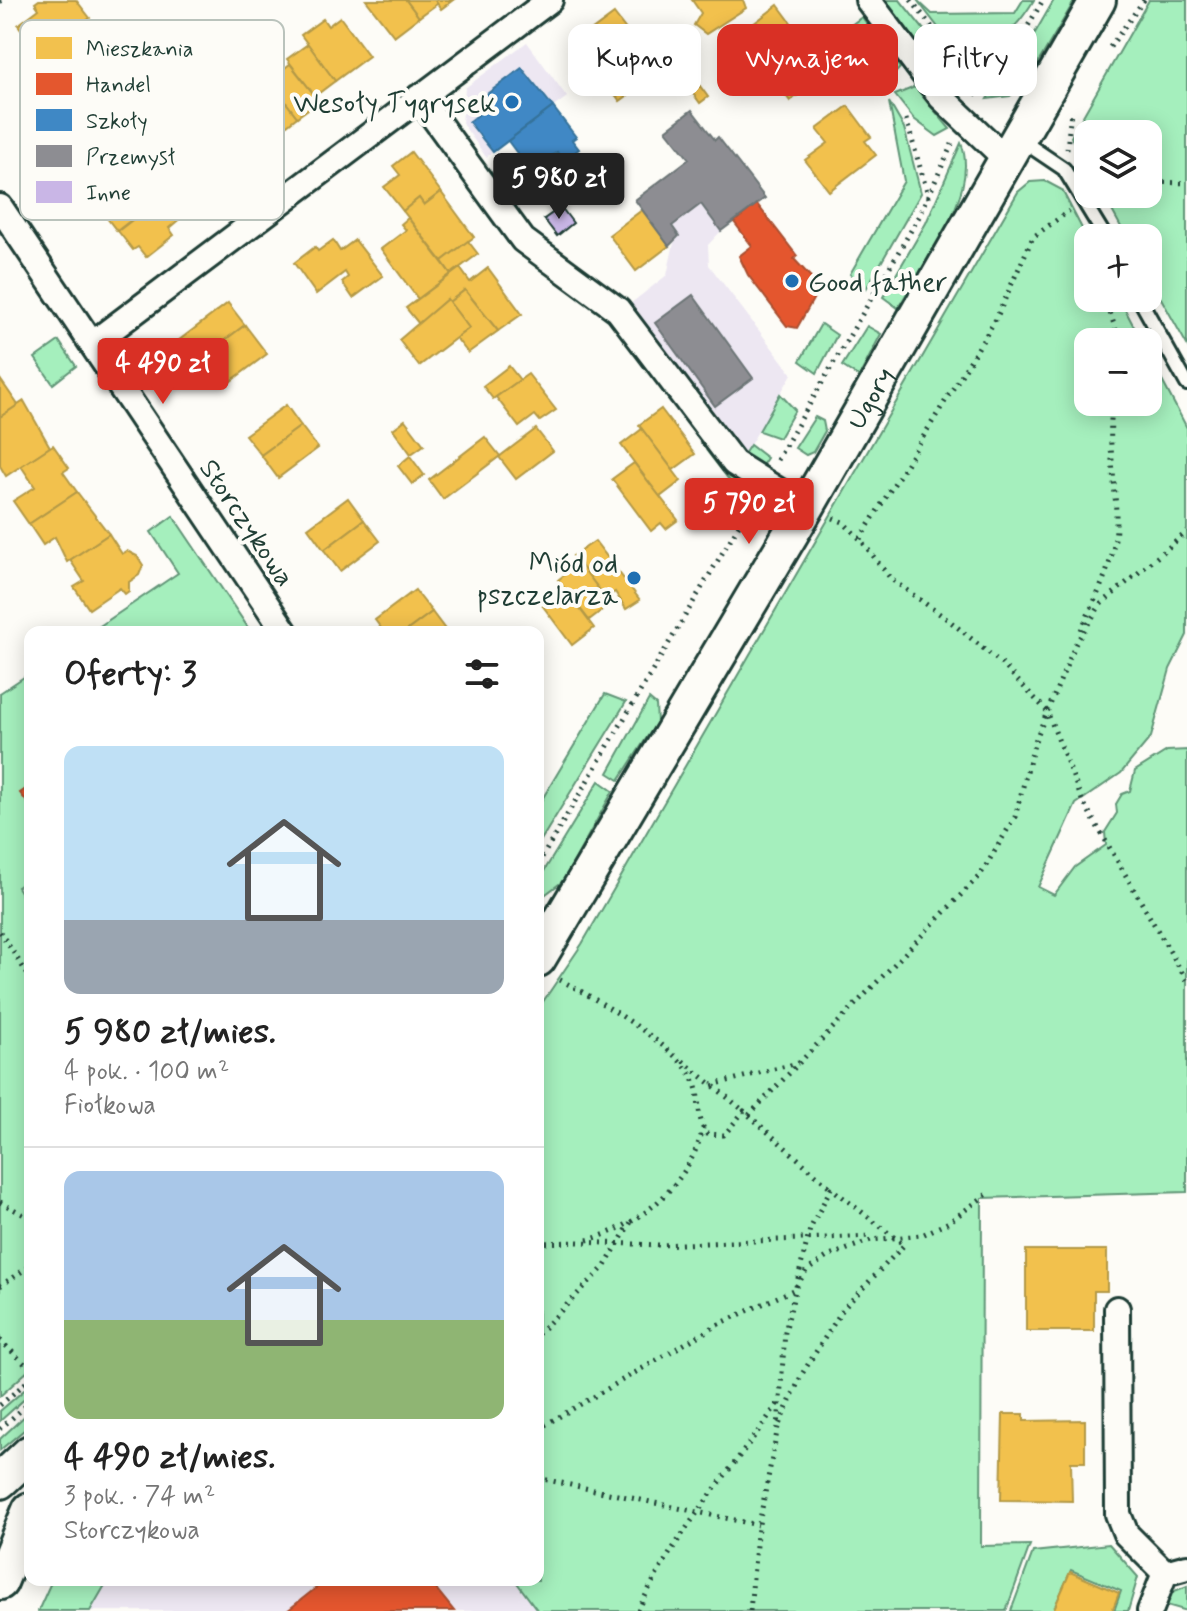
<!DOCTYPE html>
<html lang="pl">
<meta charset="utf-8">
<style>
:root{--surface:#fff;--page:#f2f2f2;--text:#222;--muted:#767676;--line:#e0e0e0;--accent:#d93025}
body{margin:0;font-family:Mynerve,sans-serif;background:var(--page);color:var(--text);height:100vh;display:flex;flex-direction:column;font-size:30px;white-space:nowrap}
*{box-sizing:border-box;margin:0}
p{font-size:26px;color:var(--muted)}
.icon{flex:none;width:44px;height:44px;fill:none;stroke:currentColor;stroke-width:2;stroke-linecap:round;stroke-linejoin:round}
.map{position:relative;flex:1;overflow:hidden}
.panel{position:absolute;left:24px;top:626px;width:520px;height:960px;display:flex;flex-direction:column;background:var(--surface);border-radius:16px;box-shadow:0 4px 20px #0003}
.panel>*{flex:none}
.top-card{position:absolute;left:568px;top:24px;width:498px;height:72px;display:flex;gap:16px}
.fabs{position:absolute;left:1074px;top:120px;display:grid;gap:16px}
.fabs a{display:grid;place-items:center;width:88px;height:88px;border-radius:16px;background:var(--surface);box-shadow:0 4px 20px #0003;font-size:40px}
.price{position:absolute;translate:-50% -68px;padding:0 18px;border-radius:8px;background:var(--accent);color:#fff;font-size:26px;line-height:52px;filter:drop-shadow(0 2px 4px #0008)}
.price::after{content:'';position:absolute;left:50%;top:48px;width:24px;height:18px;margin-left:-12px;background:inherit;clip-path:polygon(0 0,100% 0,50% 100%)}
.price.active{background:#222;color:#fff}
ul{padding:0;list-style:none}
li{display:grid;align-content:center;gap:16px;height:424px;padding:0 40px}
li+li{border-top:2px solid var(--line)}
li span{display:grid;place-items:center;height:248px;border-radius:16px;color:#555}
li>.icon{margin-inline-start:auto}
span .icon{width:144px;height:144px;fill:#fffc;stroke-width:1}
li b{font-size:34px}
h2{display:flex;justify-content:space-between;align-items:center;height:96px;padding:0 40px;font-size:34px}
.tag{padding:0 28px;border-radius:16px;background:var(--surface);box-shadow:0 4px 20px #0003;font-size:28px;line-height:72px}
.tag.active{background:var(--accent);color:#fff}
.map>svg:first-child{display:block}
.built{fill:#ede7f2}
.green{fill:#a5efbd;stroke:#629678;stroke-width:2}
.homes{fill:#f2c14e;stroke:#b39946;stroke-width:2}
.shops{fill:#e4572e;stroke:#a94f30;stroke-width:2}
.schools{fill:#3f88c5;stroke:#35729a;stroke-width:2}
.industry{fill:#8d8d92;stroke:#6c7576;stroke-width:2}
.building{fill:#c9b6e6;stroke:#1f3d34;stroke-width:2}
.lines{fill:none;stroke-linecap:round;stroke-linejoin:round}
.lane-casing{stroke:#1f3d34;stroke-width:18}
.street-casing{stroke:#1f3d34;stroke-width:30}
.secondary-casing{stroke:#1f3d34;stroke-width:40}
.path{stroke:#1f3d34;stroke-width:5;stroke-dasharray:2 6;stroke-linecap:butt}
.lane{stroke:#fdfcf7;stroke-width:12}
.street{stroke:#fdfcf7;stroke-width:24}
.secondary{stroke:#fdfcf7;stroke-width:34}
.poi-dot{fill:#1f6fb2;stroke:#fdfcf7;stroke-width:3}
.labels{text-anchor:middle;stroke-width:8;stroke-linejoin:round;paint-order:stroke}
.poi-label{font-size:28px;fill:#1f3d34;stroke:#fdfcf7;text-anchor:end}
.street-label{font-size:28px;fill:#1f3d34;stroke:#fdfcf7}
.key{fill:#fdfcf7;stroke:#bac3bc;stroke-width:2}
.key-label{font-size:22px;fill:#1f3d34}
</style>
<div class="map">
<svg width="1187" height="1611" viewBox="0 0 1187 1611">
<rect width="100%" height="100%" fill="#fdfcf7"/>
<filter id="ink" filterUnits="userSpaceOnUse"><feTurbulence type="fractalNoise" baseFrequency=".0125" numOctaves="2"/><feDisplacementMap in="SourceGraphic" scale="16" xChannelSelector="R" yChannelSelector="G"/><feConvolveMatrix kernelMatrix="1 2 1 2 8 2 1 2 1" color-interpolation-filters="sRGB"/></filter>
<g filter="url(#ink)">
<!-- built -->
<g class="built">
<polygon points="527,42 567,97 486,157 462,123 465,88"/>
<polygon points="701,204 721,231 708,245 709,265 792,374 744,455 630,304 667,275 674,243 679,236 672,226"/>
<polygon points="86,1580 515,1580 538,1611 78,1611"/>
</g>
<!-- green -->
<g class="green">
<polygon points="883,0 900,0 962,77 968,86 961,95 946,83"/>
<path d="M917 0 932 14 1015 13 1023 0H1034C1004 49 998 36 944 35Z"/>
<polygon points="1054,0 1075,0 1035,68 1023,63 1021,57"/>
<polygon points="1149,0 1187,0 1187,345 1148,275 1148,238 1127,238 1103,194 1148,194 1148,134 1088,134 1088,167 1071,137"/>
<polygon points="862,17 900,68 887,82 847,28"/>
<polygon points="999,43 1008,50 978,77 954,51 958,45"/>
<polygon points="1008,65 1029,79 1010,96 987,99"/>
<polygon points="915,87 950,129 937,136 914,119 895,95"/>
<polygon points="889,102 904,128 921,193 866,289 850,274 904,181"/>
<path d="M961 143C981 193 922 266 898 308L883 297 926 223Z"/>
<polygon points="1045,181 1062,190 1088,240 1088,298 1119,298 1142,342 1088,342 1088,402 1148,402 1148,354 1187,428 1187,635 1170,669 1151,737 1121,773 1076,804 1038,887 1054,895 1075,867 1106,845 1105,832 1117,813 1116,804 1122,794 1130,791 1135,771 1167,751 1187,750 1187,1192 982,1198 981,1546 1030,1545 1006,1611 538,1611 515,1580 538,1580 538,1009 582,944 1018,192 1030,182"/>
<polygon points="641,319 744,454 750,445 767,458 761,467 742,456 641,325"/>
<polygon points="821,324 837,335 817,373 800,361"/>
<polygon points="867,326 881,334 859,377 842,366"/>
<polygon points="59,341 76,366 53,384 35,358"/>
<polygon points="780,394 795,410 779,438 759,431"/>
<polygon points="815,417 823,421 825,431 813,452 806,455 795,448"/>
<polygon points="706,450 750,486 740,507 720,495 729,480"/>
<polygon points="173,516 251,632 91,632 178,573 151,532"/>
<polygon points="30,673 30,878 17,887 30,908 30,1369 0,1396 0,693"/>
<polygon points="605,694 626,702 538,845 538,806"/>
<polygon points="649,699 656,705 657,722 619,780 608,773"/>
<polygon points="599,781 613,791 563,881 538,900 538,881"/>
<polygon points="30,1385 30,1394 0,1421 0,1411"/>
<polygon points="30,1411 30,1425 0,1450 0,1439"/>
<polygon points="1109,1544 1138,1577 1128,1611 1114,1611 1121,1591 1071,1570 1053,1611 1011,1611 1033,1552"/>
<polygon points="52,1580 108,1580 90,1611 38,1611"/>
<polygon points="1187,1586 1187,1611 1163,1604 1172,1592"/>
</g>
<!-- homes -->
<g class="homes">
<polygon points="39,0 76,0 90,18 41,55 18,25 39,9 35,3"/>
<polygon points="366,0 406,0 419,17 394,36"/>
<polygon points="406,0 435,0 437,4 419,17"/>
<polygon points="435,0 453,0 441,9"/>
<polygon points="692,0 743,0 746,8 706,34 694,25 701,13"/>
<polygon points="778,5 807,44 769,73 740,34"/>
<polygon points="614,14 644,53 631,63 645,83 620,101 598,72 594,75 572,45"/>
<polygon points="340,17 369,56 335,81 301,35 323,19 328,26"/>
<polygon points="308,44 335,81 315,96 287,59"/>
<polygon points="807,44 828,72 790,101 769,73"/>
<polygon points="290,64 319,101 297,117 269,80"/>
<polygon points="738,70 746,80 728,93 721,83"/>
<polygon points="269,80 297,117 277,133 248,96"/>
<polygon points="700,86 708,97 700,103 692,92"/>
<polygon points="848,106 871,137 865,141 876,155 829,191 805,160 828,143 817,129"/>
<polygon points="411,152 441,192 424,205 419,198 403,211 384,187 400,175 393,166"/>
<polygon points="122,175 144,210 117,231 90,196"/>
<polygon points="441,192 474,237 442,261 403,211 419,198 424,205"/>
<polygon points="166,194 183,216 169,228 174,235 146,257 138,247 133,250 118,231"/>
<polygon points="642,210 669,246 636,271 609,235"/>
<polygon points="408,218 451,274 418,299 381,249 406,230 401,224"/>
<polygon points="333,240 340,251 355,240 383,276 353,298 342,282 348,277 345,272 316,294 294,263 315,247 318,251"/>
<polygon points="468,241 478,254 451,274 442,261"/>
<polygon points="460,268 470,282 488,268 522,314 498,331 465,290 449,302 447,299 419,324 406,308"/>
<polygon points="465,290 498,331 468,353 456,338 469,328 449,302"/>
<polygon points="447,299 469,328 419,366 399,340"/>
<polygon points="228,303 245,325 195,363 178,341"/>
<polygon points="245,325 267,354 227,384 205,355"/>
<polygon points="509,366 520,380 493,399 483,386"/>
<polygon points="528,374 556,410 540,421 535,415 519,427 496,397"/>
<polygon points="0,379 18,405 0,417"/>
<polygon points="24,401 50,447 6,476 0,466 0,417"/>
<polygon points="286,405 301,426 261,455 245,435"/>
<polygon points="661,409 695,454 673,470 639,425"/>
<polygon points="405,420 424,445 411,454 393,429"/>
<polygon points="301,426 318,448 278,478 261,455"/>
<polygon points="536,429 553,451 516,479 499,457"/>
<polygon points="642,429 681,481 660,497 621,445"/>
<polygon points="485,437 500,456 443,499 429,480"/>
<polygon points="53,445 69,468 63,472 77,492 29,524 13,501 35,487 21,466"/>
<polygon points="410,456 424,475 412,484 398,466"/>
<polygon points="634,463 678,520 666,529 661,523 651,531 612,479"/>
<polygon points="77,492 109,534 67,562 55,537 43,545 29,524"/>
<polygon points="348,498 364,520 324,550 308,528"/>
<polygon points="364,520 380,541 340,571 324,550"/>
<polygon points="109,534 122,554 127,551 137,556 143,565 139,575 129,582 129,591 125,594 120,588 89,609 74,587 84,581 70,560"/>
<polygon points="595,541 640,600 626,609 615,592 606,598 573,556"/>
<polygon points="579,563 610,604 589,620 558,580"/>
<polygon points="564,588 594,628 572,645 542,605"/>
<polygon points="415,590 432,612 405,632 384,632 375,620"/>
<polygon points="432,612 447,632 405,632"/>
<polygon points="1026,1250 1107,1250 1107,1291 1094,1291 1094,1331 1026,1331"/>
<polygon points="1003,1414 1024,1414 1024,1421 1085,1420 1085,1462 1071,1462 1072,1501 1001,1500"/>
<polygon points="1070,1572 1119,1593 1112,1611 1053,1611"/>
</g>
<!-- shops -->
<g class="shops">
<polygon points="757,204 797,256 794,259 820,287 797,328 787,326 748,275 739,256 752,246 734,222"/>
<polygon points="30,786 30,806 20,793"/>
<polygon points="326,1580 429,1580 454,1611 287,1611"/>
</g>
<!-- schools -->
<g class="schools">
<polygon points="522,68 553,107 493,152 469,122 479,114 472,105"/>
<polygon points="553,107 576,137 572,140 579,149 563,161 557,152 531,172 508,141"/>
</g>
<!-- industry -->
<g class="industry">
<polygon points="692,110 715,140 718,137 765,198 721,231 701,204 672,226 679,236 669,246 635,200 689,159 666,130"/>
<polygon points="693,295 753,378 715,406 655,323"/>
</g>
<!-- building -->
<polygon class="building" points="561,207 573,223 557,236 544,219"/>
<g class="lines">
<!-- lane casing -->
<g class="lane-casing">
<g id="lane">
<polyline points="1021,140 1064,169 1106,238"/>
<polyline points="1139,298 1187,384"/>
</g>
</g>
<!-- street casing -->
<g class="street-casing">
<g id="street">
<polyline points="868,0 941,97 1007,160"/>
<polyline points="419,97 523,240 618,310 734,463 806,508"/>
<polyline points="0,207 285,632"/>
<polyline points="92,344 550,0"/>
<polyline points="1117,1309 1118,1514 1126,1534 1165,1573"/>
<polyline points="1150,1611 1165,1573 1187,1567"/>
</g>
</g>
<!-- secondary casing -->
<g class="secondary-casing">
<g id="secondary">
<path id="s1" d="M538 959 806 508 1098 0"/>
<polyline points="0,1481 30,1453"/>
<polyline points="0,1582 30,1510"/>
</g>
</g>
<!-- path -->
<g class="path">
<polyline points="911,0 942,40 1021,38"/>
<polyline points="0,2 2,0"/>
<polyline points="943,41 979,86"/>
<polyline points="1110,47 1144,0"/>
<polyline points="1006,58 1025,70"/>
<polyline points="975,95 1021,38 1043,0"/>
<polyline points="906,119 929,198"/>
<polyline points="1067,149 1071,111"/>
<polyline points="1148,182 1187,183"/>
<polyline points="1105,298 1120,342"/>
<polyline points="777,460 920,215 952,144"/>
<polyline points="833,518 843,522 860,539 891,579 951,622 1001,663 1047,711 1082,800 1187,981"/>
<polyline points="860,539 996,319 1033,237 1069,211"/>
<path d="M1081 630C1095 599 1116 560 1116 525 1117 484 1106 443 1113 402"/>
<polyline points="538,864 752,503"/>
<polyline points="0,932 30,978"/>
<path d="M560 980C594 997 672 1044 691 1075 703 1094 694 1116 707 1134L724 1135 744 1111 831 1188"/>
<polyline points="683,1061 744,1111"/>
<polyline points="712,1085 798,1063"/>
<polyline points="749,1115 981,874 1015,817 1035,741 1076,643 1101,604 1187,532"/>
<polyline points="0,1202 30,1218"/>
<path d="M587 1240C640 1227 690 1183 703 1128"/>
<polyline points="577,1242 660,1245 872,1236"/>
<polyline points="538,1243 577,1242"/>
<polyline points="0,1286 30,1266"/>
<polyline points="538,1334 605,1266 631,1222"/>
<polyline points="0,1340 30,1369"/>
<polyline points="0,1405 30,1379"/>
<polyline points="0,1429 30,1402"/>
<polyline points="538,1429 717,1325 795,1289 806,1271 827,1257 871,1240 922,1235 949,1222 990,1192"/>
<polyline points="538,1478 758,1525"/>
<path d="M638 1611C674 1533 732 1471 780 1400"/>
<polyline points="750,1611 757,1534 778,1427 785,1332 810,1229 831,1188 904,1245 843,1309 802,1374 778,1427"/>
</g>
<!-- lane -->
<use href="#lane" class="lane"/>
<!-- street -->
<use href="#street" class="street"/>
<!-- secondary -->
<use href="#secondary" class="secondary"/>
</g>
</g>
<!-- markers -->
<g class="poi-dot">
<circle cx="512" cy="102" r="8"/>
<circle cx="792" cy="281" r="8"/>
<circle cx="634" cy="578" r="8"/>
</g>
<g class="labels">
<!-- poi labels -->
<g class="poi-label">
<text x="496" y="112">Wesoły Tygrysek</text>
<text x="808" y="291" text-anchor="start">Good father</text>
<text x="618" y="572">Miód od<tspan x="618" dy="32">pszczelarza</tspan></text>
</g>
<!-- street labels -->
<g class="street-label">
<text dy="10" stroke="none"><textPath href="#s1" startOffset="652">Ugory</textPath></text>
<text transform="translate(248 522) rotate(56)" y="10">Storczykowa</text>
</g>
</g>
<!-- legend -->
<rect x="20" y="20" width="264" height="200" rx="12" class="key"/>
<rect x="36" y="37" width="36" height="22" fill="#f2c14e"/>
<rect x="36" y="73" width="36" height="22" fill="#e4572e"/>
<rect x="36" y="109" width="36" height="22" fill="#3f88c5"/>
<rect x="36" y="145" width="36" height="22" fill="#8d8d92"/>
<rect x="36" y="181" width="36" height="22" fill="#c9b6e6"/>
<g class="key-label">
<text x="86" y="56">Mieszkania</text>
<text x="86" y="92">Handel</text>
<text x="86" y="128">Szkoły</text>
<text x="86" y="164">Przemysł</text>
<text x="86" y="200">Inne</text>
</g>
</svg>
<div class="fabs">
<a><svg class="icon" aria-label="layers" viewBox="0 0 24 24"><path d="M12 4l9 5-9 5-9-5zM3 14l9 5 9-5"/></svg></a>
<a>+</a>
<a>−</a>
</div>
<b class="price active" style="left:559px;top:221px">5 980 zł</b>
<b class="price" style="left:163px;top:406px">4 490 zł</b>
<b class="price" style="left:749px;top:546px">5 790 zł</b>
<div class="top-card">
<a class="tag">Kupno</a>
<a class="tag active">Wynajem</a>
<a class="tag">Filtry</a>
</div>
<section class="panel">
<h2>Oferty: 3<svg class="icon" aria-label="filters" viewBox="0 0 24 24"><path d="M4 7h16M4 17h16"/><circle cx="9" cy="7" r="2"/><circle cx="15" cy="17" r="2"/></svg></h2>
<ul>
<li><span style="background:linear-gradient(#bfe0f5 70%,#9aa5b1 0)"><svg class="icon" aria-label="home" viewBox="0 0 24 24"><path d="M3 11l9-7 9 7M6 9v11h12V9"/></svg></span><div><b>5 980 zł/mies.</b><p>4 pok. · 100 m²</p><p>Fiołkowa</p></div></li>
<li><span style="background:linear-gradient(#a9c7e8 60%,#8fb573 0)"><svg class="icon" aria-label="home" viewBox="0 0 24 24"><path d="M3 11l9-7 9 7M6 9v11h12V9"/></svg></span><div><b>4 490 zł/mies.</b><p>3 pok. · 74 m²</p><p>Storczykowa</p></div></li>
</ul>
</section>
</div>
